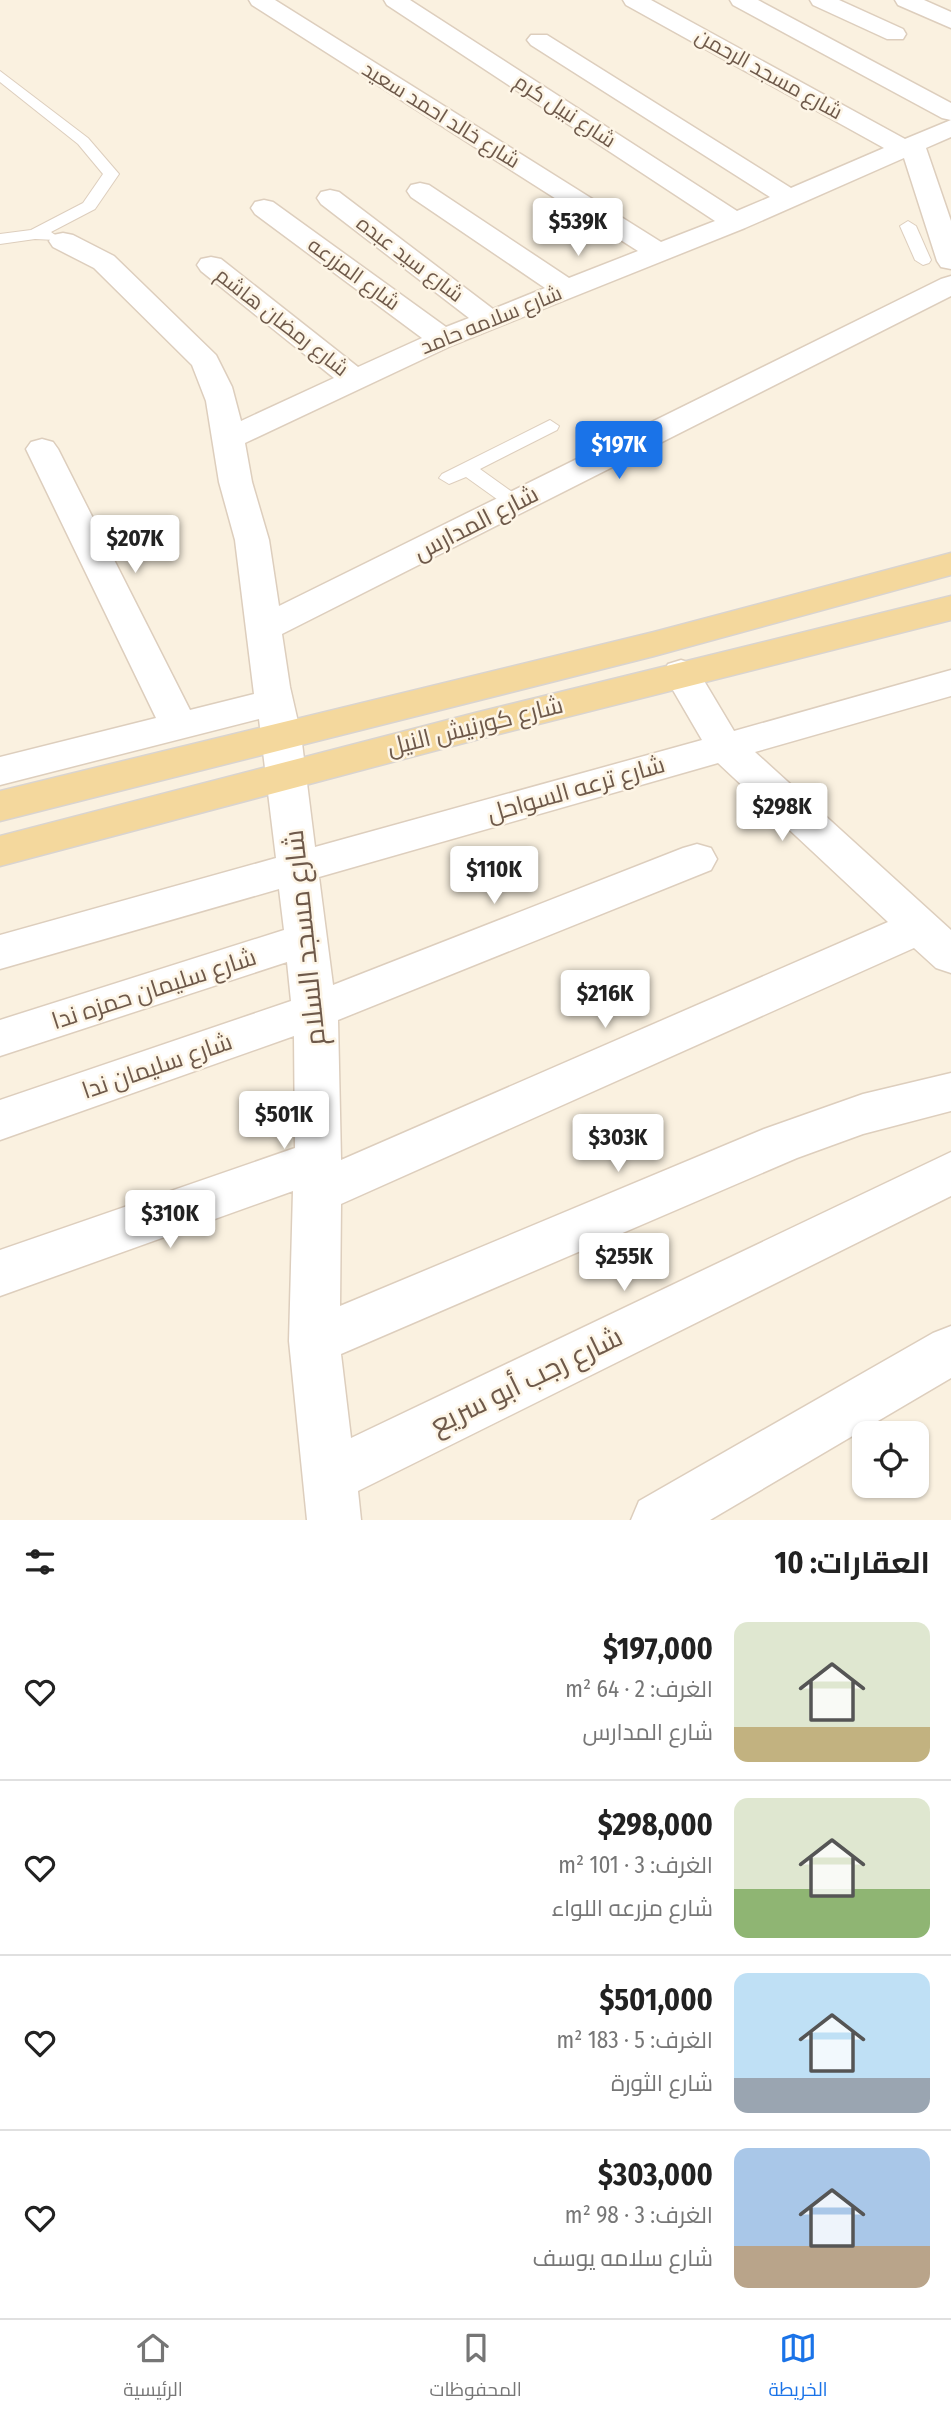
<!DOCTYPE html>
<html lang="ar">
<meta charset="utf-8">
<style>
:root{--surface:#fff;--page:#f2f2f2;--text:#222;--muted:#767676;--line:#e0e0e0;--accent:#1a73e8}
body{margin:0;font-family:"Fira Sans Condensed",Cairo,sans-serif;background:var(--page);color:var(--text);direction:rtl;height:100vh;display:flex;flex-direction:column;font-size:26px;white-space:nowrap}
*{box-sizing:border-box;margin:0}
p{font-size:23px;color:var(--muted)}
.icon{flex:none;width:38px;height:38px;fill:none;stroke:currentColor;stroke-width:2;stroke-linecap:round;stroke-linejoin:round}
.map{position:relative;height:1520px;overflow:hidden;direction:ltr}
.panel{display:flex;flex-direction:column;background:var(--surface);flex:1}
.panel>*{flex:none}
.controls{position:absolute;left:852px;top:1421px;display:grid;gap:14px}
.controls a{display:grid;place-items:center;width:77px;height:77px;border-radius:14px;background:var(--surface);box-shadow:0 2px 5px #0004;font-size:35px}
.price{position:absolute;translate:-50% -60px;padding:0 16px;border-radius:7px;background:#fff;color:#222;font-size:23px;line-height:46px;filter:drop-shadow(0 2px 4px #0008)}
.price::after{content:'';position:absolute;left:50%;top:42px;width:21px;height:16px;margin-left:-10px;background:inherit;clip-path:polygon(0 0,100% 0,50% 100%)}
.price.current{background:var(--accent);color:#fff}
ul{padding:0;list-style:none}
li{display:flex;align-items:center;gap:21px;height:175px;padding:0 21px}
li+li{border-top:2px solid var(--line)}
li span{display:grid;place-items:center;flex:none;width:196px;height:140px;border-radius:14px;color:#555}
li>.icon{margin-inline-start:auto}
span .icon{width:84px;height:84px;fill:#fffc;stroke-width:1}
li b{font-size:30px}
h2{display:flex;justify-content:space-between;align-items:center;height:84px;padding:0 21px;font-size:30px}
.menu{display:flex;justify-content:space-around;align-items:center;height:98px;border-top:2px solid var(--line);background:var(--surface);font-size:19px;color:var(--muted)}
.menu a{display:grid;justify-items:center;gap:4px}
.menu .current{color:var(--accent)}
.map>svg:first-child{display:block}
.lines{fill:none;stroke-linecap:round;stroke-linejoin:round}
.service-casing{stroke:#ddcebd;stroke-width:2}
.minor-casing{stroke:#ddcebd;stroke-width:3}
.primary-casing{stroke:#d9d4d0;stroke-width:3}
.service{fill:#fff;fill-rule:evenodd}
.minor{fill:#fff;fill-rule:evenodd}
.primary{fill:#f4d89d;fill-rule:evenodd}
.labels{text-anchor:middle;stroke-width:5;stroke-linejoin:round;paint-order:stroke}
.far-street-label{font-size:21px;fill:#6e594a;stroke:#fdf5e6}
.street-label{font-size:24px;fill:#6e594a;stroke:#fdf5e6}
.near-street-label{font-size:28px;fill:#6e594a;stroke:#fdf5e6}
</style>
<div class="map">
<svg width="951" height="1520" viewBox="0 0 951 1520">
<rect width="100%" height="100%" fill="#faf1e0"/>
<g class="lines">
<!-- service casing -->
<g class="service-casing">
<g id="service">
<polygon points="0,71 88,138 119,174 95,209 51,232 58,237 56,240 35,239 0,244 0,234 31,230 83,203 103,174 78,144 0,82"/>
<polygon points="908,221 916,226 931,260 929,263 923,265 915,260 900,226"/>
<polygon points="550,420 559,426 557,430 480,469 522,499 525,503 522,507 508,507 466,477 449,484 439,478 442,474"/>
</g>
</g>
<!-- minor casing -->
<g class="minor-casing">
<g id="minor">
<path d="M249 0H275L661 242 715 221 387 5 384 0H410L737 211 770 197 531 45 527 40 531 35H547L791 188 884 148 626 5 623 0H651L905 139 951 120V137L926 148 951 221V269L941 267 937 261 904 158 745 228 453 345 245 443 252 482 269 540 279 606 941 279 951 276V296L282 634 290 687 301 735 315 847 702 740 663 673 668 664 681 660 694 664 734 731 951 670V696L755 752 951 930V973L936 968 914 948 341 1204 340 1306 764 1129 863 1094 951 1073V1111L863 1134 797 1158 341 1354 351 1438 951 1152V1196L358 1491 361 1520H307L289 1341 293 1191 0 1296V1250L295 1148 294 1036 0 1140V1100L291 1001 287 962 0 1056V1020L284 930 279 889 0 969V935L276 858 259 719 0 785V757L156 718 26 449 31 442 42 439 53 442 58 449 190 710 254 694 235 540 219 482 206 401 192 365 94 268 53 247 49 241 53 235 63 233 73 235 114 256 216 355 232 387 241 421 334 378 201 271 197 265 201 259 211 257 221 259 358 367 422 338 255 214 251 208 255 202 264 200 273 202 446 327 469 318 321 204 317 198 321 192 330 190 339 192 493 309 545 288 411 197 407 191 411 185 420 183 429 185 569 278 638 251 252 5ZM718 763 888 922 341 1160 338 1020 711 870 717 859 711 848 697 844 683 848 333 985 319 877Z"/>
<polygon points="730,0 758,0 951,103 951,120 942,118 733,5"/>
<polygon points="810,0 839,0 903,29 906,34 903,39 887,39 813,5"/>
<polygon points="895,0 924,0 951,12 951,28 898,5"/>
<polygon points="951,1326 951,1378 710,1520 631,1520 639,1501 933,1333"/>
</g>
</g>
<!-- primary casing -->
<g class="primary-casing">
<g id="primary">
<polygon points="951,553 951,575 654,656 0,821 0,791 654,632"/>
<polygon points="951,596 951,620 475,740 0,866 0,836 475,713"/>
</g>
</g>
<!-- service -->
<use href="#service" class="service"/>
<!-- minor -->
<use href="#minor" class="minor"/>
<!-- primary -->
<use href="#primary" class="primary"/>
</g>
<g class="labels">
<!-- far-street labels -->
<g class="far-street-label">
<text transform="translate(769 74) rotate(29)" y="7">شارع مسجد الرحمن</text>
<text transform="translate(565 111) rotate(33)" y="7">شارع نبيل كرم</text>
<text transform="translate(441 115) rotate(32)" y="7">شارع خالد احمد سعيد</text>
<text transform="translate(410 259) rotate(37)" y="7">شارع سيد عبده</text>
<text transform="translate(354 274) rotate(36)" y="7">شارع المزرعه</text>
<text transform="translate(491 320) rotate(-22)" y="7">شارع سلامه حامد</text>
<text transform="translate(282 322) rotate(38)" y="7">شارع رمضان هاشم</text>
</g>
<!-- street labels -->
<g class="street-label">
<text transform="translate(476 523) rotate(-27)" y="8">شارع المدارس</text>
<text transform="translate(475 726) rotate(-14)" y="8">شارع كورنيش النيل</text>
<text transform="translate(576 789) rotate(-16)" y="8">شارع ترعه السواحل</text>
<text transform="translate(154 989) rotate(-18)" y="8">شارع سليمان حمزه ندا</text>
<text transform="translate(157 1066) rotate(-19)" y="8">شارع سليمان ندا</text>
</g>
<!-- near-street labels -->
<g class="near-street-label">
<text transform="translate(304 938) rotate(-96)" y="10">شارع مسجد السلام</text>
<text transform="translate(526 1380) rotate(-26)" y="10">شارع رجب أبو سريع</text>
</g>
</g>
</svg>
<div class="controls">
<a><svg class="icon" aria-label="locate" viewBox="0 0 24 24"><circle cx="12" cy="12" r="6"/><path d="M12 2v4M12 18v4M2 12h4M18 12h4"/></svg></a>
</div>
<b class="price" style="left:578px;top:258px">$539K</b>
<b class="price current" style="left:619px;top:481px">$197K</b>
<b class="price" style="left:135px;top:575px">$207K</b>
<b class="price" style="left:782px;top:843px">$298K</b>
<b class="price" style="left:494px;top:906px">$110K</b>
<b class="price" style="left:605px;top:1030px">$216K</b>
<b class="price" style="left:284px;top:1151px">$501K</b>
<b class="price" style="left:618px;top:1174px">$303K</b>
<b class="price" style="left:170px;top:1250px">$310K</b>
<b class="price" style="left:624px;top:1293px">$255K</b>
</div>
<section class="panel">
<h2>العقارات: 10<svg class="icon" aria-label="filters" viewBox="0 0 24 24"><path d="M4 7h16M4 17h16"/><circle cx="9" cy="7" r="2"/><circle cx="15" cy="17" r="2"/></svg></h2>
<ul>
<li><span style="background:linear-gradient(#dfe7d0 75%,#c2b280 0)"><svg class="icon" aria-label="home" viewBox="0 0 24 24"><path d="M3 11l9-7 9 7M6 9v11h12V9"/></svg></span><div><b>$197,000</b><p>الغرف: 2 · 64 m²</p><p>شارع المدارس</p></div><svg class="icon" aria-label="heart" viewBox="0 0 24 24"><path d="M12 20l-8-8c-3-5 5-10 8-4 3-6 11-1 8 4z"/></svg></li>
<li><span style="background:linear-gradient(#dfe7d0 65%,#8fb573 0)"><svg class="icon" aria-label="home" viewBox="0 0 24 24"><path d="M3 11l9-7 9 7M6 9v11h12V9"/></svg></span><div><b>$298,000</b><p>الغرف: 3 · 101 m²</p><p>شارع مزرعه اللواء</p></div><svg class="icon" aria-label="heart" viewBox="0 0 24 24"><path d="M12 20l-8-8c-3-5 5-10 8-4 3-6 11-1 8 4z"/></svg></li>
<li><span style="background:linear-gradient(#bfe0f5 75%,#9aa5b1 0)"><svg class="icon" aria-label="home" viewBox="0 0 24 24"><path d="M3 11l9-7 9 7M6 9v11h12V9"/></svg></span><div><b>$501,000</b><p>الغرف: 5 · 183 m²</p><p>شارع الثورة</p></div><svg class="icon" aria-label="heart" viewBox="0 0 24 24"><path d="M12 20l-8-8c-3-5 5-10 8-4 3-6 11-1 8 4z"/></svg></li>
<li><span style="background:linear-gradient(#a9c7e8 70%,#b9a48a 0)"><svg class="icon" aria-label="home" viewBox="0 0 24 24"><path d="M3 11l9-7 9 7M6 9v11h12V9"/></svg></span><div><b>$303,000</b><p>الغرف: 3 · 98 m²</p><p>شارع سلامه يوسف</p></div><svg class="icon" aria-label="heart" viewBox="0 0 24 24"><path d="M12 20l-8-8c-3-5 5-10 8-4 3-6 11-1 8 4z"/></svg></li>
</ul>
</section>
<nav class="menu">
<a class="current"><svg class="icon" aria-label="map" viewBox="0 0 24 24"><path d="M3 6l6-2 6 2 6-2v14l-6 2-6-2-6 2zM9 4v14M15 6v14"/></svg>الخريطة</a>
<a><svg class="icon" aria-label="saved" viewBox="0 0 24 24"><path d="M7 4h10v16l-5-4-5 4z"/></svg>المحفوظات</a>
<a><svg class="icon" aria-label="home" viewBox="0 0 24 24"><path d="M3 11l9-7 9 7M6 9v11h12V9"/></svg>الرئيسية</a>
</nav>
